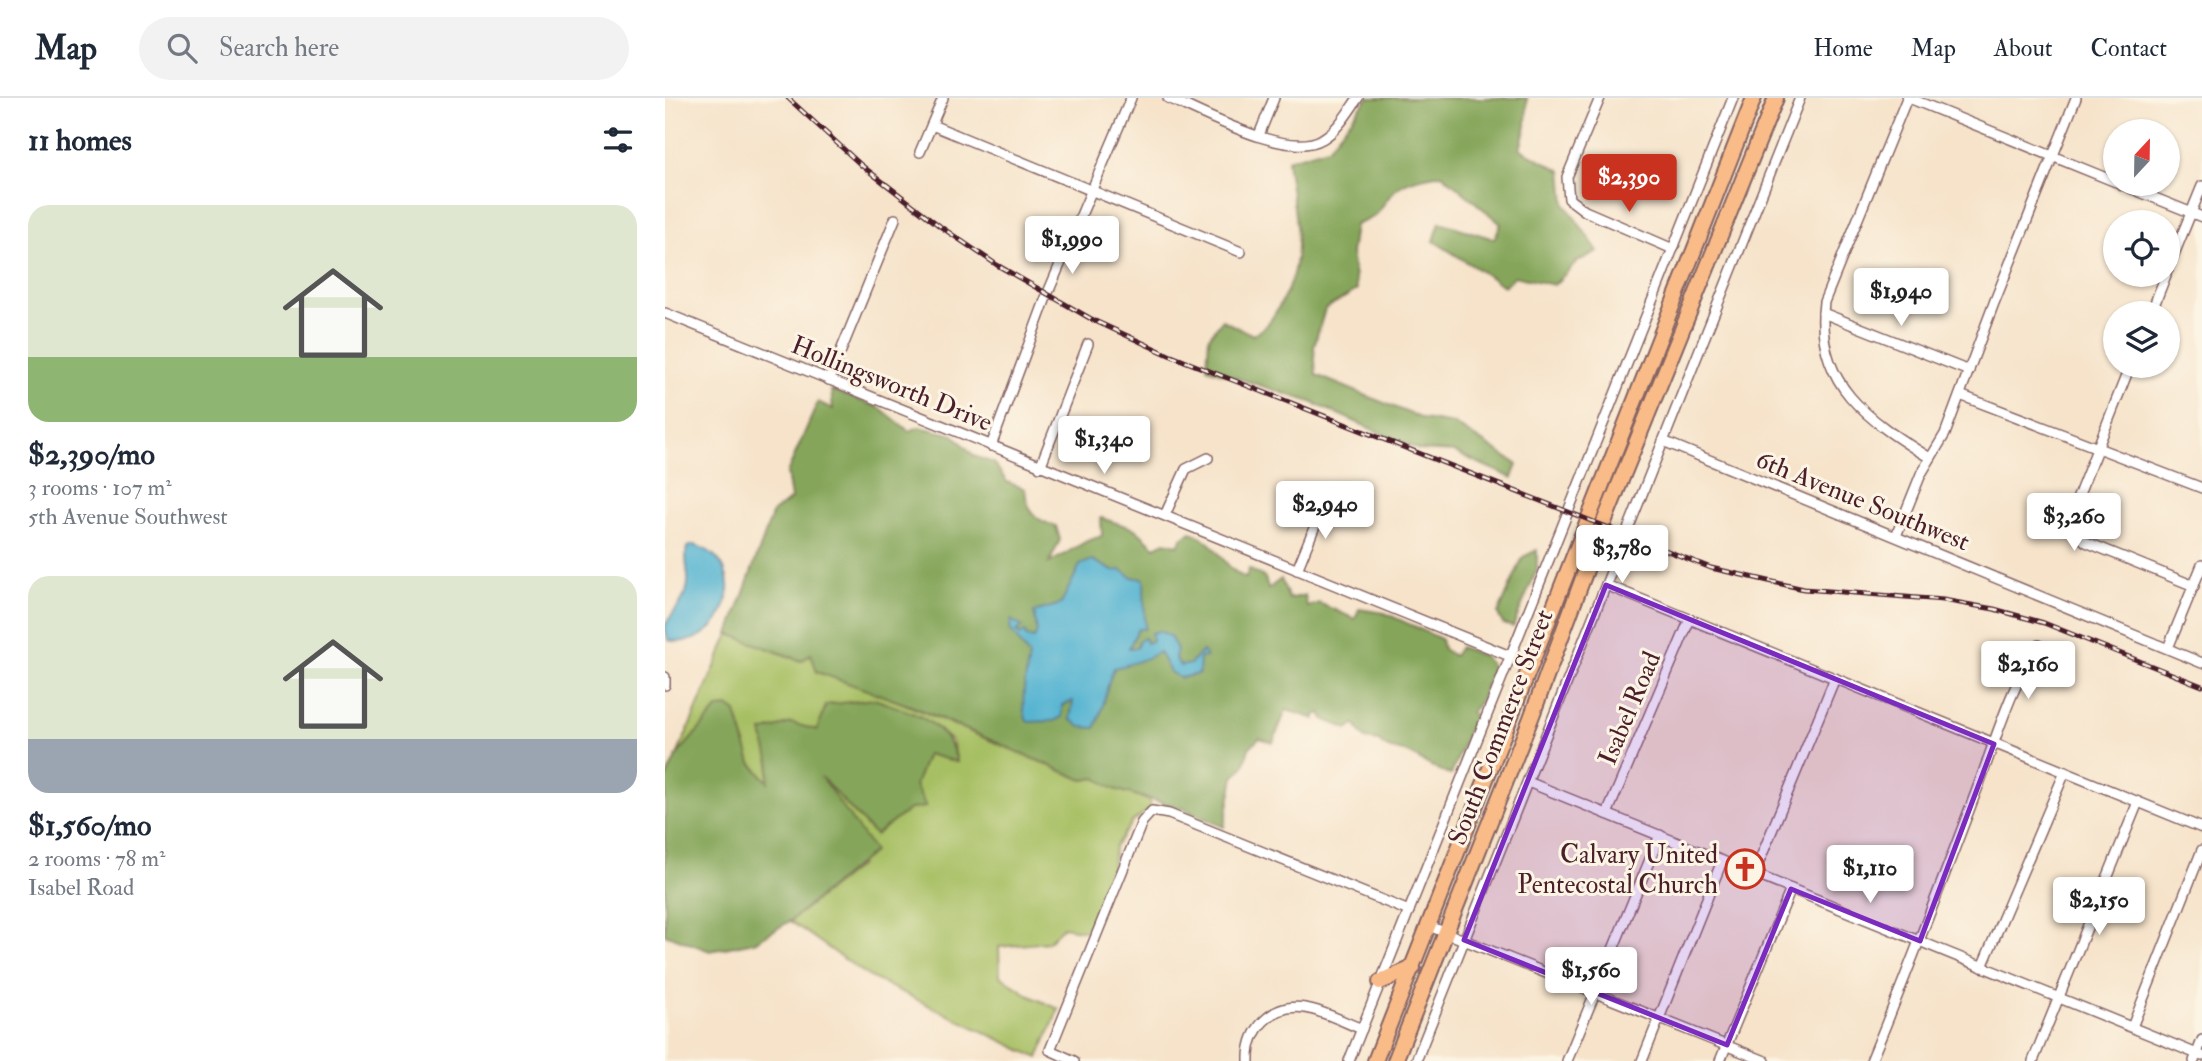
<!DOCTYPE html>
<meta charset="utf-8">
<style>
:root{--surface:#fff;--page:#f2f2f3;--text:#1f2937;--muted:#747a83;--line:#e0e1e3;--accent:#c8321e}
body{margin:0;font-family:"IM FELL Double Pica",serif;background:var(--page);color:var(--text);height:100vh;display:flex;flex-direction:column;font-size:26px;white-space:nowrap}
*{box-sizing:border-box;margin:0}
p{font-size:23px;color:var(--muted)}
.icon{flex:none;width:38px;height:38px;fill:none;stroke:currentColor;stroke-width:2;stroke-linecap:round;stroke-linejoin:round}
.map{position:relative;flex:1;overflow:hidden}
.details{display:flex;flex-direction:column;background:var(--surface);width:665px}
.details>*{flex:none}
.needle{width:46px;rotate:22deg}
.controls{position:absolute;left:1438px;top:21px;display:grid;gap:14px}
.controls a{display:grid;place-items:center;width:77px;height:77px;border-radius:50%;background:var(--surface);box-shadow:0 2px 5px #0004;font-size:35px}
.price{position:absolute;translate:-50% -60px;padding:0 16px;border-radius:7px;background:#fff;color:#222;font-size:23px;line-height:46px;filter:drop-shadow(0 2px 4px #0008)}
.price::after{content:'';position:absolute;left:50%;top:42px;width:21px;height:16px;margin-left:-10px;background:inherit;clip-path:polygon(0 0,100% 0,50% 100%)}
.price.on{background:var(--accent);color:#fff}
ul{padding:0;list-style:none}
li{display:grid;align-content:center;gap:14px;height:371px;padding:0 28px}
li span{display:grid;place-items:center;height:217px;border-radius:21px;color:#555}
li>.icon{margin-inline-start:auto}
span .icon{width:126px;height:126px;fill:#fffc;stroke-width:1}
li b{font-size:30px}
h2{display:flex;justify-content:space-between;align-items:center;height:84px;padding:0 28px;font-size:30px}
header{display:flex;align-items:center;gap:42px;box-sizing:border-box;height:98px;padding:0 35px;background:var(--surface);border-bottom:2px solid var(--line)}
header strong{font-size:33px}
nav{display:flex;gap:38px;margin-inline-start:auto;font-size:24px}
.search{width:490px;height:63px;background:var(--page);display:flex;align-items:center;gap:18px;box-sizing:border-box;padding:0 24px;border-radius:38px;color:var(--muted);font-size:26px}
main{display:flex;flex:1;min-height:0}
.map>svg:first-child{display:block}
.green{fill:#a7bf64;stroke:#786f48;stroke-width:2}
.forest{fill:#85a65a;stroke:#686242;stroke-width:2}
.water{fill:#53b3d1;stroke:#4e697e;stroke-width:2}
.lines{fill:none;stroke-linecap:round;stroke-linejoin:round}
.minor-casing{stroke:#866463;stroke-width:12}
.primary-casing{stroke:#866463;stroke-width:18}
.minor{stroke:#fff;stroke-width:9}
.primary{stroke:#f9bc89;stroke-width:14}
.rail-casing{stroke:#4a1f2b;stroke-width:5}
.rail{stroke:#fcf5e5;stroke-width:2.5;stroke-dasharray:8;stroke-linecap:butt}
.marked{fill:#7b2cbf;fill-opacity:0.2;stroke:#7b2cbf;stroke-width:5;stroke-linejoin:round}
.labels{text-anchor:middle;stroke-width:6;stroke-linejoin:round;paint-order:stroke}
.street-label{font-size:26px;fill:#4a1f2b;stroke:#fcf5e5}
.poi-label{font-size:26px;fill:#4a1f2b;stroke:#fcf5e5;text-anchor:end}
</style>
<header>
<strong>Map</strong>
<div class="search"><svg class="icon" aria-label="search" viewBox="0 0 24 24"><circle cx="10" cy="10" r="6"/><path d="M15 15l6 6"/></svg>Search here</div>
<nav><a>Home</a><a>Map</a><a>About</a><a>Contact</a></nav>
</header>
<main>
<section class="details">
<h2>11 homes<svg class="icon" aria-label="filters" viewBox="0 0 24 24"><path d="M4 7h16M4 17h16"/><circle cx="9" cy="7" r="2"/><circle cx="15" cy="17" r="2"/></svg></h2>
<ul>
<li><span style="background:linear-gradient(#dfe7d0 70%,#8fb573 0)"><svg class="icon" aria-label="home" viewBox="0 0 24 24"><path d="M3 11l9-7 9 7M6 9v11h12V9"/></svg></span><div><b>$2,390/mo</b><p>3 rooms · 107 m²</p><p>5th Avenue Southwest</p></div></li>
<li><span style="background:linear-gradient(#dfe7d0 75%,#9aa5b1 0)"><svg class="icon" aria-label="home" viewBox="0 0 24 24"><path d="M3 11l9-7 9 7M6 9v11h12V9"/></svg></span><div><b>$1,560/mo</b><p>2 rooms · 78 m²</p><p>Isabel Road</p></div></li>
</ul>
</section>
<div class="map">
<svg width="1537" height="963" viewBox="0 0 1537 963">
<rect width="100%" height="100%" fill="#fcf5e5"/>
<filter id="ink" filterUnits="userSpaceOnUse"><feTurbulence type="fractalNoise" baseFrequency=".0143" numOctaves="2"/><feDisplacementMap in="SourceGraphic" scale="14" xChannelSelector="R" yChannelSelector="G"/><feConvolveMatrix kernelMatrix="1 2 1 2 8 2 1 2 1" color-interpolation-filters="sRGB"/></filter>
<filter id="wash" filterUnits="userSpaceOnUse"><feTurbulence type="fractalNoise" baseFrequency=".00686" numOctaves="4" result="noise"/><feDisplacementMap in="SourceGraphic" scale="28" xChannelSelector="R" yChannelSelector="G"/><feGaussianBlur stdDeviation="1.57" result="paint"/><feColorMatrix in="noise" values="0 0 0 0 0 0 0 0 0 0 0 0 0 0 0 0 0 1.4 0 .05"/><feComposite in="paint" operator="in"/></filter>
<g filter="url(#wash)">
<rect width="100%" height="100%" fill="#f6e3ca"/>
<!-- green -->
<polygon class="green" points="64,536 136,563 146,555 207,592 418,682 431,680 484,703 486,710 467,724 450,749 444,785 421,833 398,829 383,844 334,849 335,878 365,898 394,911 373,960 205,879 125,823 195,767 150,672 210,737 245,711 250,687 262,656 292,663 287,643 254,617 152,633 126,625 105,665 103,684 86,665 71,615 12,657"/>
<!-- forest -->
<g class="forest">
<path d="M703 0H862L861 28 855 51 897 73 900 106 933 153 913 163 889 187 849 178 839 188 769 143 775 124 829 141 836 126 777 76C762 79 742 81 730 92 710 112 723 115 690 127L686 155 692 192 660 211 649 248 651 277 758 321 789 326 852 366 847 380 789 354 754 352 646 304 542 270 544 239 557 222 588 237C603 229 608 219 616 205 644 156 628 114 622 62L663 50Z"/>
<path d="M166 292 215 310 244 333 254 329 289 337 309 358 329 365 342 384 360 391C362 413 370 423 391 428L395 442 384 465 422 443 437 438 436 420 470 431 490 449 500 444 513 447 517 440 526 434C556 446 557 471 581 480L584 471 600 480 603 491 616 481 624 501 640 497 642 509 654 505 690 521 694 511 720 515 776 541 778 551 789 558 795 549 819 558 828 570 814 605 806 614 810 619C799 638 795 657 786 677 769 671 761 665 745 656 735 651 722 654 714 643L700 641 690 626 683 631 660 622 656 615 650 617V621L621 612 608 644 594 640 584 650 579 668 569 679 559 729 519 711 449 691 431 680 418 682 254 611 152 574 146 556 137 563 64 536 108 414 126 401 122 375 153 304 168 311Z"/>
<polygon points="872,452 872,471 848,529 838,526 833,516 858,459"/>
<path d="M209 601C245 614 282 622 292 664L262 656 250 687 261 709 245 711 210 737 156 679 209 753 125 823 89 844 45 853 0 836V682L12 657 53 610 64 609 71 614 86 665 103 684 105 665 97 634 126 625 152 632 161 607Z"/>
</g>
<!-- water -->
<g class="water">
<path d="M29 447C93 466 57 556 3 542L0 528C6 516 17 506 21 494 27 480 18 464 22 449Z"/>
<path d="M427 462 448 473 456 472 467 479 479 481 480 531H473L464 550H472L474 542 480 540 481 545 487 543 486 535 494 533 504 537 512 551 510 559 515 568 525 566 538 553 541 559 535 560 534 576 515 580 505 574 494 554C482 561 463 567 449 570 440 590 440 610 430 630L416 629 405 621 408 603 397 607V619L389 623 363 624C353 610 362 574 364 558L345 531 346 522 358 529 351 533 355 537 360 534 361 539 369 541 372 533 369 514 396 506 415 467Z"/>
</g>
</g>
<g filter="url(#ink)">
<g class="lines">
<!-- minor casing -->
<g class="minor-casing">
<g id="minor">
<path d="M503 0C539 15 623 62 657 41 673 32 683 14 693 0"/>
<polyline points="935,0 902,79 904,101 920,113 1008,151"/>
<path d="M1242 0 1159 204C1149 286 1203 322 1265 360"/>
<polyline points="1244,0 1451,84"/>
<polyline points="267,27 576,154"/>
<polyline points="594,37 609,0"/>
<polyline points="255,54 278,0"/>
<polyline points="1455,86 1537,119"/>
<polyline points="1503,171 1537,88"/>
<polyline points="0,215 867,567"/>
<polyline points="1158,215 1304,273"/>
<polyline points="1486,215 1501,177"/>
<polyline points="1465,268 1411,404 1406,429 1421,444 1529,488"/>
<polyline points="164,282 230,121"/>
<polyline points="1295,297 1537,390"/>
<polyline points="998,343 1537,565"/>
<polyline points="326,348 382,197 466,0"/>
<polyline points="375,369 423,246"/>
<polyline points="500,417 521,371 543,360"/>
<polyline points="1231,438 1256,376 1280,336 1329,205 1411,0"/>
<polyline points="632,472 660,403"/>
<polyline points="941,487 1537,730"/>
<polyline points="1503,550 1537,467"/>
<polyline points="0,579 0,587"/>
<polyline points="863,684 1537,958"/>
<polyline points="942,716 1025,521"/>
<polyline points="1089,776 1170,580"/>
<polyline points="764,828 1100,963"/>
<polyline points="1317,869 1400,674"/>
<polyline points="1467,929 1537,752"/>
<polyline points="409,963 385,952 477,724 487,713 504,716 744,813"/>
<path d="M584 963C583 932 606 905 640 910 659 913 679 924 697 931"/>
<polyline points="684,963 1068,0"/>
<polyline points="751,963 1135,0"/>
<polyline points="902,963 995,737"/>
<polyline points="977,963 1057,763"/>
<polyline points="1055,963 1126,791"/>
<path d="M1206 963C1243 874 1277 784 1311 694 1328 650 1347 583 1374 547"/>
<polyline points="1368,963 1473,704"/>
<polyline points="1529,963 1537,942"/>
</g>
</g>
<!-- primary casing -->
<g class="primary-casing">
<g id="primary">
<polyline points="715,884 748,870"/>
<polyline points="710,963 1089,0"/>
<polyline points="730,963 866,620 937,429 1111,0"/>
</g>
</g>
<!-- minor -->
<use href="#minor" class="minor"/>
<!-- primary -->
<use href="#primary" class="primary"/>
<!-- rail casing -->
<g class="rail-casing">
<polyline id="rail" points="123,0 196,67 276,129 332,167 428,222 504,257 1046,470 1139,491 1278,502 1329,511 1379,525 1537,588"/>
</g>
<!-- rail -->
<use href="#rail" class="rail"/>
</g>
</g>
<!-- marked area -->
<path class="marked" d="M941 487 1329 646 1255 843 1126 791 1062 947 799 842Z"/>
<!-- icons -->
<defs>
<g id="church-ring" transform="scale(2.0125)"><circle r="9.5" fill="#fcf5e5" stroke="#c8321e" stroke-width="1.5"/><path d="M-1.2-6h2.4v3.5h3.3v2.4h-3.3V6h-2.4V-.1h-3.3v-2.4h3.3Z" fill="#c8321e"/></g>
</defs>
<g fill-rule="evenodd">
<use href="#church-ring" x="1080" y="771"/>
</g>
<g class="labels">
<!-- street labels -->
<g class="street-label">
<text transform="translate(227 285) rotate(22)" y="9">Hollingsworth Drive</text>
<text transform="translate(1198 402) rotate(22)" y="9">6th Avenue Southwest</text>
<text transform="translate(964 610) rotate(-67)" y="9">Isabel Road</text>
<text transform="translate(835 629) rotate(-69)" y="9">South Commerce Street</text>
</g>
<!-- poi labels -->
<g class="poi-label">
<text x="1053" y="765">Calvary United<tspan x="1053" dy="30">Pentecostal Church</tspan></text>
</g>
</g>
</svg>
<div class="controls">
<a><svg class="needle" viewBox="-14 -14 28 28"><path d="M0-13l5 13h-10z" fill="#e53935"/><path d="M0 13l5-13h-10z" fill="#747a83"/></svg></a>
<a><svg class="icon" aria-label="locate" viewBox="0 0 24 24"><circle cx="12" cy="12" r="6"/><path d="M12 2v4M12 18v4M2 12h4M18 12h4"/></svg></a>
<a><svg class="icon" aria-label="layers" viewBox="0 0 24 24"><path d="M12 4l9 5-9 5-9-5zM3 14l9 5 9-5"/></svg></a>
</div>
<b class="price on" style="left:964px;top:116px">$2,390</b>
<b class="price" style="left:407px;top:178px">$1,990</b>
<b class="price" style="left:1236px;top:230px">$1,940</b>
<b class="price" style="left:439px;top:378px">$1,340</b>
<b class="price" style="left:660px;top:443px">$2,940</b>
<b class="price" style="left:1409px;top:455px">$3,260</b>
<b class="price" style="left:957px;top:487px">$3,780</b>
<b class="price" style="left:1363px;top:603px">$2,160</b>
<b class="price" style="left:1205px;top:807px">$1,110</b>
<b class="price" style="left:1434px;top:839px">$2,150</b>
<b class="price" style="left:926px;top:909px">$1,560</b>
</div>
</main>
